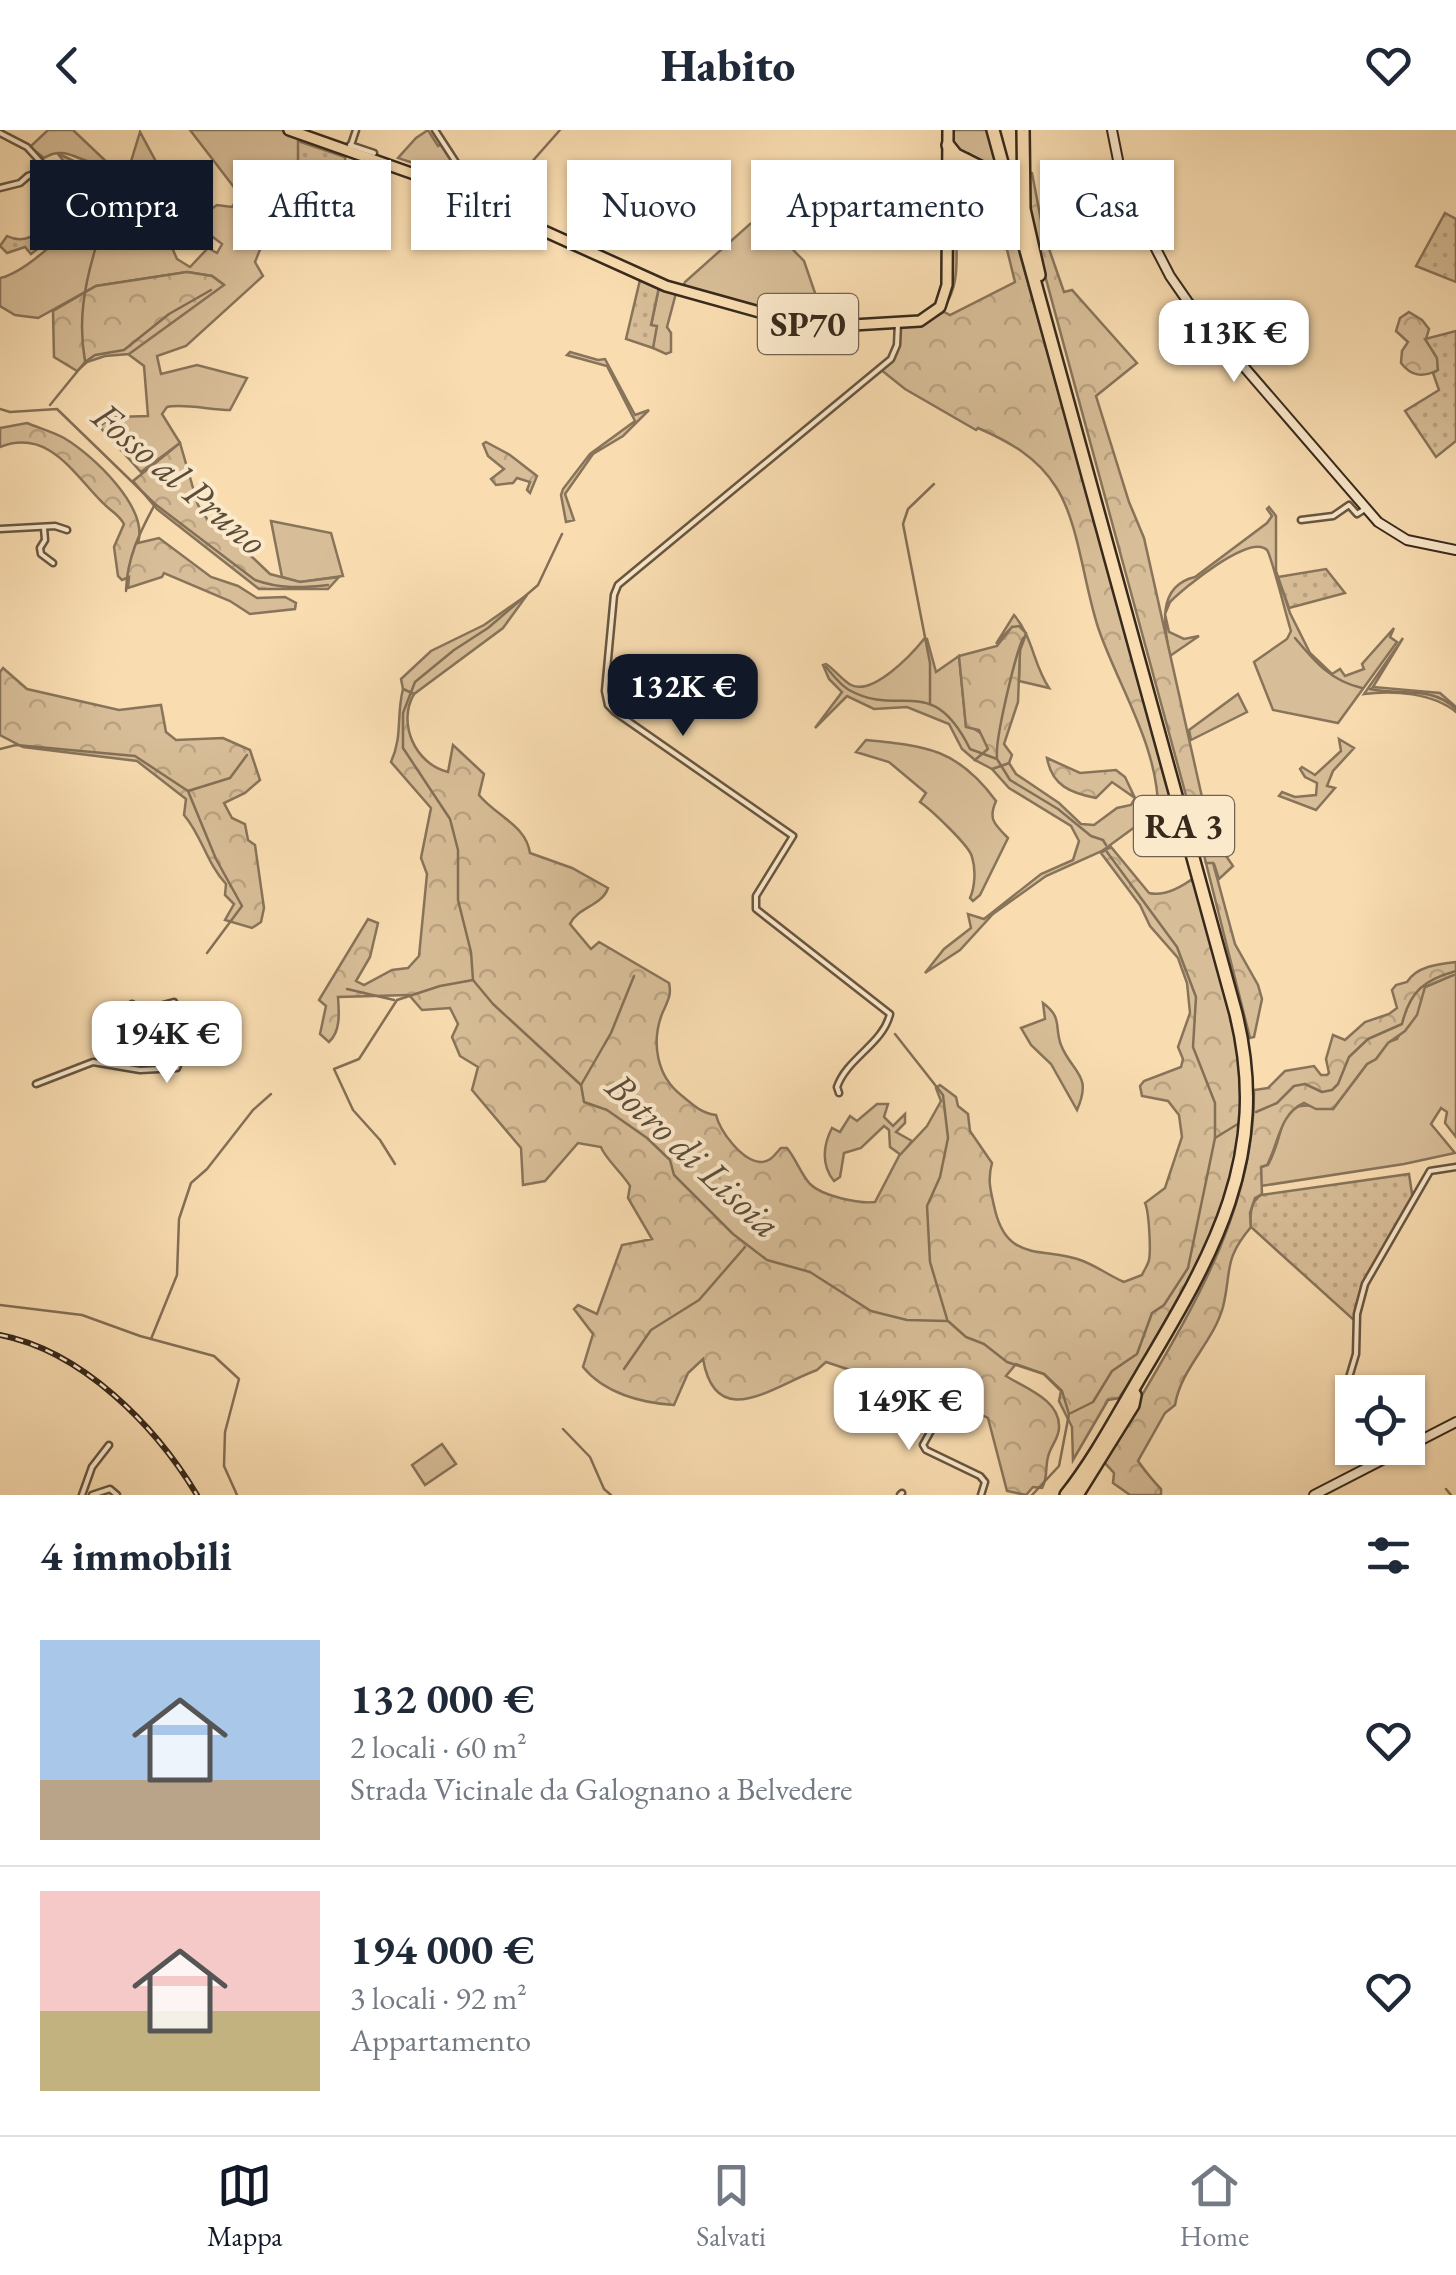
<!DOCTYPE html>
<html lang="it">
<meta charset="utf-8">
<style>
:root{--surface:#fff;--page:#f6f6f7;--text:#1f2937;--muted:#747a83;--line:#e0e1e3;--accent:#111827}
body{margin:0;font-family:"EB Garamond",serif;background:var(--page);color:var(--text);height:100vh;display:flex;flex-direction:column;font-size:38px;white-space:nowrap}
*{box-sizing:border-box;margin:0}
p{font-size:32px;color:var(--muted)}
.icon{flex:none;width:55px;height:55px;fill:none;stroke:currentColor;stroke-width:2;stroke-linecap:round;stroke-linejoin:round}
.map{position:relative;height:1365px;overflow:hidden}
.side{display:flex;flex-direction:column;background:var(--surface);flex:1}
.side>*{flex:none}
.top-card{position:absolute;left:30px;top:30px;width:1398px;height:90px;display:flex;gap:20px}
.fabs{position:absolute;left:1335px;top:1245px;display:grid;gap:20px}
.fabs a{display:grid;place-items:center;width:90px;height:90px;border-radius:0px;background:var(--surface);box-shadow:0 2px 8px #0004;font-size:50px}
.price{position:absolute;translate:-50% -85px;padding:0 22px;border-radius:20px;background:#fff;color:#222;font-size:32px;line-height:65px;filter:drop-shadow(0 2px 5px #0008)}
.price::after{content:'';position:absolute;left:50%;top:60px;width:30px;height:22px;margin-left:-15px;background:inherit;clip-path:polygon(0 0,100% 0,50% 100%)}
.price.on{background:var(--accent);color:#fff}
ul{padding:0;list-style:none}
li{display:flex;align-items:center;gap:30px;height:250px;padding:0 40px}
li+li{border-top:2px solid var(--line)}
li span{display:grid;place-items:center;flex:none;width:280px;height:200px;border-radius:0px;color:#555}
li>.icon{margin-inline-start:auto}
span .icon{width:120px;height:120px;fill:#fffc;stroke-width:1}
li b{font-size:42px}
h2{display:flex;justify-content:space-between;align-items:center;height:120px;padding:0 40px;font-size:42px}
.pill{padding:0 35px;border-radius:0px;background:var(--surface);box-shadow:0 2px 8px #0004;font-size:35px;line-height:90px}
.pill.on{background:var(--accent);color:#fff}
header{display:flex;justify-content:space-between;align-items:center;height:130px;padding:0 40px;background:var(--surface);font-size:45px;font-weight:800}
.dock{display:flex;justify-content:space-around;align-items:center;height:140px;border-top:2px solid var(--line);background:var(--surface);font-size:28px;color:var(--muted)}
.dock a{display:grid;justify-items:center;gap:5px}
.dock .on{color:var(--accent)}
.map>svg:first-child{display:block}
.grass{fill:#d8be98;stroke:#88745a;stroke-width:2.5;fill-rule:evenodd}
.forest{fill:url(#forest-crowns);stroke:#88745a;stroke-width:2.5}
.garden{fill:url(#garden-dots);stroke:#88745a;stroke-width:2.5}
.lines{fill:none;stroke-linecap:round;stroke-linejoin:round}
.stream{stroke:#847056;stroke-width:2.5}
.street-casing{stroke:#685640;stroke-width:9}
.secondary-casing{stroke:#37291b;stroke-width:12}
.primary-casing{stroke:#37291b;stroke-width:14}
.highway-casing{stroke:#37291b;stroke-width:16}
.street{stroke:#fbe9cc;stroke-width:4}
.secondary{stroke:#fbe9cc;stroke-width:8}
.primary{stroke:#f9ddb1;stroke-width:9}
.highway{stroke:#f9ddb1;stroke-width:11}
.rail-casing{stroke:#37291b;stroke-width:6}
.rail{stroke:#fbe9cc;stroke-width:2.5;stroke-dasharray:8;stroke-linecap:butt}
.labels{text-anchor:middle;stroke-width:8;stroke-linejoin:round;paint-order:stroke}
.shield{fill:#fbe9cc;stroke:#726350;stroke-width:2.5}
.shield-label{font-size:35px;font-weight:bold;fill:#37291b}
.water-label{font-size:40px;font-style:italic;fill:#5d4d39;stroke:#fbe9cc}
</style>
<header><svg class="icon" aria-label="back" viewBox="0 0 24 24"><path d="M15 5l-7 7 7 7"/></svg>Habito<svg class="icon" aria-label="heart" viewBox="0 0 24 24"><path d="M12 20l-8-8c-3-5 5-10 8-4 3-6 11-1 8 4z"/></svg></header>
<div class="map">
<svg width="1456" height="1365" viewBox="0 0 1456 1365">
<defs>
<pattern id="forest-crowns" width="20" height="18" patternUnits="userSpaceOnUse" patternTransform="scale(2.5)"><rect width="20" height="18" fill="#d8be98"/><path d="M2 6a3 3 0 1 1 6 0M12 15a3 3 0 1 1 6 0" fill="none" stroke="#baa382"/></pattern>
<pattern id="garden-dots" width="8" height="8" patternUnits="userSpaceOnUse" patternTransform="scale(2.5)"><rect width="8" height="8" fill="#d8be98"/><path d="M2 2h.1M6 6h.1" fill="none" stroke="#baa382" stroke-width="1.8" stroke-linecap="round"/></pattern>
</defs>
<rect width="100%" height="100%" fill="#f9ddb1"/>
<filter id="stains"><feTurbulence type="fractalNoise" baseFrequency=".002" numOctaves="4"/><feColorMatrix values="0 0 0 0 .2 0 0 0 0 .09 0 0 0 0 .02 0 0 0 .5 -.17"/></filter>
<radialGradient id="worn" r=".72"><stop offset=".6" stop-color="#630" stop-opacity="0"/><stop offset="1" stop-color="#630" stop-opacity=".3"/></radialGradient>
<!-- grass -->
<g class="grass">
<path d="M48 0H73L111 36C81 36 67 13 44 28L30 17Z"/>
<path d="M190 0H283L345 24V27L298 11 332 36 334 58 346 61 348 70 345 75C329 78 318 67 303 67 292 67 288 73 277 72L271 80 260 81 272 90 255 132 263 146 186 216 157 226 161 244 197 235 247 248 230 280C211 280 182 273 167 277L162 284 180 313 141 342 99 296 116 287 148 286 144 236 128 224 223 154 212 146 187 142 96 156 38 188 15 185 0 176V148C32 141 78 88 104 66L111 68 122 63 123 57 118 50 125 51 140 2 159 37 199 87 217 75 232 77 240 65ZM190 100 206 106 209 104 222 114 217 123 208 118 190 137 177 129 173 120Z"/>
<polygon points="428,0 438,16 442,14 458,40 454,51 437,41 398,28 416,8"/>
<polygon points="951,0 989,0 1010,73 988,41 953,19"/>
<polygon points="57,23 88,38 107,42 110,47 107,59 95,68"/>
<path d="M973 34 990 55 975 39 965 38C935 61 984 159 929 190L944 178 952 42 956 36Z"/>
<polygon points="1093,63 1093,90 1053,110 1041,90"/>
<polygon points="305,69 346,79 348,114 283,92 289,85 285,76"/>
<polygon points="762,88 804,131 825,192 805,190 682,159 685,152 750,94"/>
<polygon points="659,157 676,163 667,197 671,203 671,222 666,224 653,218 656,197 651,196"/>
<polygon points="570,222 598,230 605,229 635,285 649,280 623,306 593,324 565,364 574,390 566,392 561,365 563,359 590,324 635,291 607,236 567,225"/>
<path d="M1269 377 1276 386V441L1290 483 1310 523 1332 544 1340 539 1345 546 1364 539 1362 534 1394 498 1390 507 1397 512 1338 593 1273 580 1254 532 1287 509 1291 501C1287 489 1271 424 1267 420 1250 403 1184 458 1170 472L1165 484 1169 502 1184 509 1199 506 1170 526C1164 498 1156 456 1195 447L1267 393 1272 386 1267 379Z"/>
<polygon points="271,391 331,403 343,446 300,452 282,447"/>
<polygon points="527,465 503,498 414,564 403,559 401,549 431,521 484,495"/>
<path d="M1014 485C1033 507 1033 534 1049 558L1019 551 1020 520 1026 504 1012 497 996 514Z"/>
<path d="M1403 508 1373 557 1440 563 1456 577V582C1433 563 1393 560 1364 564Z"/>
<path d="M924 509H927L936 542 959 526 966 596C980 600 985 605 988 619L975 630 962 619 949 594 907 577 874 579 847 566 815 598 842 562 829 549 823 535 826 534C834 539 843 551 851 555 873 566 912 524 924 509Z"/>
<polygon points="1238,564 1247,582 1191,610 1189,600"/>
<polygon points="1339,609 1354,618 1333,641 1327,656 1335,658 1316,680 1279,666 1282,662 1295,667 1316,665 1317,653 1305,647 1300,639 1302,637 1315,645 1341,621"/>
<path d="M866 610C927 616 958 619 996 671 988 689 994 694 1008 708L980 765 973 771 970 768C975 757 976 739 972 727 970 716 930 679 920 672L926 663 889 632 856 622Z"/>
<polygon points="1009,633 1016,644 1059,673 1081,694 1094,695 1117,678 1131,675 1135,668 1163,691 1139,694 1102,721 1046,746 993,784 960,820 925,843 944,819 971,798 968,784 984,789 1041,744 1073,730 1079,711 1071,696 1009,658 992,639"/>
<polygon points="1210,701 1221,708 1222,720 1233,736 1219,749 1214,734 1206,733 1202,717 1207,715"/>
<path d="M1456 844V1007L1445 993 1447 982 1441 978 1431 994 1455 1023 1404 1034 1261 1056V1037L1268 1035C1290 994 1272 965 1333 979L1367 934 1376 929 1388 912 1397 909 1425 857Z"/>
<path d="M1043 873C1063 888 1054 896 1061 915 1072 943 1093 944 1077 980L1051 934 1031 915 1021 898 1045 889Z"/>
<path d="M877 974H888L884 987 893 996 905 984V993L896 1002 912 1011 901 1025 890 1017 889 1000 884 996 861 1018 844 1023 840 1047 834 1051C821 1035 823 1015 832 998L840 1002 850 986 857 991Z"/>
<polygon points="442,1314 456,1334 425,1355 412,1335"/>
</g>
<!-- forest -->
<g class="forest">
<polygon points="1027,42 1032,43 1041,90 1053,110 1047,113 1064,162 1072,160 1137,233 1096,266 1129,372 1144,408 1204,676 1201,682 1191,684 1027,79"/>
<path d="M991 55 1009 85 1178 688 1168 691 1158 684C1160 621 1121 561 1100 503 1084 460 1080 394 1056 357 1037 327 1010 312 978 298L976 300 905 259 880 239 895 227 902 195 924 193 944 182 950 185 1015 152Z"/>
<polygon points="187,142 212,146 224,155 129,224 105,226 87,232 77,241 54,227 53,181 96,156"/>
<path d="M1409 182 1422 190 1429 199 1426 209 1437 228 1438 240C1422 248 1411 246 1401 233L1402 221 1408 212 1396 201 1400 188Z"/>
<path d="M27 293C39 298 53 302 64 308 93 325 149 378 138 413L159 408 211 447 238 456 257 468 285 467 296 473 295 479 250 484 230 471 164 443 162 447 128 458 129 447 122 450 118 446 114 417 124 394C118 383 110 381 102 372 73 343 48 298 0 317V298Z"/>
<polygon points="486,312 510,325 537,346 530,363 527,360 530,352 517,348 513,353 496,355 491,349 504,339 488,326 483,314"/>
<polygon points="180,313 198,375 209,392 232,408 270,444 300,452 339,447 328,459 259,459 157,379 133,351"/>
<polygon points="1019,496 1026,503 1020,520 1018,572 1004,614 1012,625 1009,633 992,639 975,630 988,619 979,600 966,597 959,526 997,516 1012,497"/>
<path d="M3 538 27 559 119 580 161 575 166 602 176 610 223 608 250 620 260 650 245 663 224 673 232 688 245 694 248 710 255 715 264 778 261 792 252 798 225 790 234 774 225 765 226 754C207 734 202 706 184 685L186 669 137 631 23 617 0 605V542Z"/>
<path d="M403 559 414 564C397 593 415 634 448 642L453 615 484 644 479 665C496 686 526 695 530 723L572 738 608 758C602 776 578 777 570 794L591 819 599 812 669 853C672 866 667 872 662 884 651 913 657 946 681 965 693 975 701 983 716 985 720 1001 741 1030 760 1032 770 1033 775 1024 781 1018H787C796 1029 801 1044 810 1054 822 1066 859 1074 875 1072L899 1026 927 996 941 971 936 958 940 955 956 967 958 976 968 984 970 1001 992 1033C987 1051 991 1062 995 1080 1008 1134 1044 1116 1083 1131 1098 1137 1110 1146 1124 1152L1142 1145C1144 1140 1148 1135 1149 1130 1151 1120 1149 1081 1145 1073L1165 1058 1182 1007 1179 985 1168 971 1142 966 1140 956 1144 951 1181 937 1183 929 1178 917 1190 883 1187 853 1178 828 1150 796 1140 775 1101 723 1111 717 1149 763C1165 767 1183 756 1195 747 1211 803 1230 860 1238 917 1258 1049 1189 1163 1119 1268L1108 1270 1073 1330 1072 1297 1059 1271 1061 1261 1044 1244 1016 1234 1006 1246C1025 1258 1061 1270 1059 1298 1059 1308 1050 1317 1048 1327 1045 1338 1048 1348 1042 1358L1033 1357 1026 1365 1007 1361 988 1288 952 1270 933 1249 901 1257 826 1232 817 1240C773 1256 716 1303 703 1229L688 1243 674 1275C641 1273 604 1263 583 1237L593 1204 574 1179 578 1175 597 1184 622 1115 652 1109 628 1068 630 1056C623 1044 604 1027 601 1017L578 1013 545 1051 523 1055 521 1018 472 960 478 937 460 926 452 907 458 894 450 878 422 880 409 865 338 867C339 882 341 901 329 912L320 904 326 876 319 870 368 789 378 793 370 827 356 851 364 855 392 840 408 838 419 826 427 744 421 728 431 678 391 632C403 605 396 587 403 559Z"/>
<path d="M1047 628 1080 643 1116 640 1125 647 1135 668 1112 652 1096 668C1071 663 1052 656 1047 628Z"/>
<polygon points="1206,733 1213,733 1235,814 1258,855 1262,869 1254,907 1250,908"/>
<path d="M1456 832V844L1425 857 1417 885 1405 901 1388 913 1376 929 1367 934 1333 979H1316L1304 973C1279 984 1279 1013 1267 1035L1261 1037 1262 1064 1255 1068 1250 1083 1251 1097C1223 1130 1232 1140 1223 1177 1213 1213 1181 1238 1175 1275L1165 1283 1138 1331C1146 1342 1152 1350 1161 1359V1365H1130L1113 1353 1114 1343 1104 1332C1168 1214 1255 1100 1254 960L1268 958 1285 941 1314 936 1321 945H1327L1329 943 1326 929 1333 905 1345 910 1365 892 1389 884 1397 878 1392 860 1396 855 1407 852C1417 836 1439 834 1456 832Z"/>
</g>
<!-- garden -->
<g class="garden">
<polygon points="298,11 345,27 346,61 334,59 332,36 298,31"/>
<polygon points="1119,53 1125,66 1122,78 1093,90 1093,63"/>
<path d="M56 69 72 87 59 102 31 124 25 117 7 123 0 116 7 106C31 118 53 93 56 69Z"/>
<polygon points="1445,83 1456,89 1456,152 1416,136"/>
<polygon points="640,150 659,157 651,195 657,196 653,218 626,209"/>
<polygon points="1456,201 1456,311 1436,327 1405,281 1439,260 1433,243 1438,240 1437,228 1425,209"/>
<polygon points="1326,439 1345,463 1289,478 1278,447"/>
<path d="M1409 1044 1413 1070 1368 1143 1356 1192 1251 1097C1250 1085 1250 1072 1261 1065Z"/>
</g>
<g class="lines">
<!-- stream -->
<g class="stream">
<polyline points="500,68 560,0"/>
<path d="M85 231C78 192 84 157 95 120"/>
<polyline points="50,275 85,232 95,225 124,220 169,184 211,160"/>
<path d="M0 279 10 282 57 279 155 374 255 450C280 459 302 458 328 455"/>
<polyline points="562,404 538,455 488,498 454,520 415,552 403,583 403,618 450,689 458,720 458,770 471,822 473,850 493,874 581,955 584,972 607,980 647,1008 670,1030 674,1045 733,1104 767,1130 810,1142 871,1181 907,1190 948,1191 966,1207 984,1214 1007,1232 1044,1244 1062,1261 1069,1284 1059,1336 1032,1365"/>
<path d="M126 461C127 427 140 402 155 374"/>
<path d="M1295 508C1315 532 1331 551 1362 558"/>
<path d="M826 537C833 545 840 555 849 560 901 589 931 541 970 619L997 629 1010 650 1058 679 1091 706 1103 710 1106 715"/>
<path d="M1370 559C1401 566 1431 555 1456 579"/>
<polyline points="930,573 930,533 903,394 908,379 934,354"/>
<polyline points="0,619 16,615 135,626 188,661 216,729 242,776 207,823"/>
<path d="M997 627C995 609 1015 526 1023 508"/>
<polyline points="188,661 230,648 247,625"/>
<polyline points="347,859 394,870"/>
<polyline points="895,904 943,965 948,1008 940,1047 927,1076 930,1132 947,1189"/>
<polyline points="581,955 611,903 634,846"/>
<path d="M1256 982 1277 973 1294 956 1305 954 1322 962 1332 960 1338 954 1349 927 1368 909 1402 894C1410 861 1424 850 1456 841"/>
<polyline points="1215,1008 1241,992"/>
<polyline points="395,1034 380,1010 353,980 334,939 359,929 397,870 440,856 473,850"/>
<polyline points="0,1175 82,1185 140,1206 214,1226 239,1249 225,1302 224,1336 237,1365"/>
<polyline points="151,1209 177,1145 179,1089 191,1053 207,1039 253,980 271,964"/>
<polyline points="624,1239 651,1200 699,1170 745,1117"/>
<polyline points="1071,1283 1093,1272 1112,1241 1137,1224 1152,1183 1164,1175 1188,1138 1215,1008 1215,973 1193,917 1196,867 1177,817 1107,722"/>
<polyline points="563,1299 590,1327 604,1359 611,1365"/>
<polyline points="1446,1359 1451,1365"/>
</g>
<!-- street casing -->
<g class="street-casing">
<g id="street">
<polyline points="435,0 459,37 455,57"/>
<polyline points="0,3 27,17 47,39 28,46 20,53 0,58"/>
<polyline points="350,15 374,23"/>
<polyline points="350,18 356,0"/>
<polyline points="1301,390 1333,386 1349,375 1357,384 1365,379"/>
<polyline points="44,398 45,410 40,418 41,424 53,433"/>
<polyline points="0,399 55,396 67,400"/>
<polyline points="132,874 146,883 163,880"/>
<polyline points="147,914 158,883"/>
<polyline points="36,954 93,932 140,940 177,938 196,885 187,880 163,880 163,875 174,872"/>
<path d="M839 963 837 957C847 928 883 914 890 884L756 779V766L793 706 615 582 608 575 605 561 614 465 618 455 891 229 897 215 898 193"/>
<polyline points="1352,1273 1348,1251 1356,1224 1357,1184 1365,1154 1430,1041 1456,1037"/>
<polyline points="950,1292 933,1297 923,1315 926,1320 980,1346 985,1352 981,1365"/>
<polyline points="1365,1318 1370,1337"/>
<polyline points="82,1365 92,1337 109,1315"/>
<polyline points="92,1365 110,1359 117,1365"/>
<polyline points="900,1365 902,1363"/>
</g>
</g>
<!-- secondary casing -->
<g class="secondary-casing">
<g id="secondary">
<polyline points="1112,0 1123,55 1170,146 1188,172 1378,392 1407,410 1456,420"/>
<polyline points="1314,1365 1456,1292"/>
</g>
</g>
<!-- primary casing -->
<g class="primary-casing">
<polyline id="primary" points="289,0 431,50 666,156 795,192 836,196 920,191 940,177 947,155 948,0"/>
</g>
<!-- highway casing -->
<g class="highway-casing">
<g id="highway">
<path d="M993 0 1236 884C1271 1027 1213 1124 1143 1242 1118 1284 1096 1327 1066 1365"/>
<polyline points="1023,0 1024,79 1039,145"/>
<polyline points="948,15 956,25 984,39 1011,83"/>
<polyline points="948,42 954,34 966,30"/>
<polyline points="1077,1365 1133,1275 1135,1265"/>
</g>
</g>
<!-- street -->
<use href="#street" class="street"/>
<!-- secondary -->
<use href="#secondary" class="secondary"/>
<!-- primary -->
<use href="#primary" class="primary"/>
<!-- highway -->
<use href="#highway" class="highway"/>
<!-- rail casing -->
<g class="rail-casing">
<path id="rail" d="M0 1205C82 1221 155 1295 197 1365"/>
</g>
<!-- rail -->
<use href="#rail" class="rail"/>
</g>
<g class="labels">
<!-- shield labels -->
<g class="shield">
<rect x="758" y="164" width="100" height="60" rx="8"/>
<rect x="1134" y="666" width="100" height="60" rx="8"/>
</g>
<g class="shield-label">
<text x="808" y="206">SP70</text>
<text x="1184" y="708">RA 3</text>
</g>
<!-- water labels -->
<g class="water-label">
<text transform="translate(180 348) rotate(40)" y="14">Fosso al Pruno</text>
<text transform="translate(694 1025) rotate(43)" y="14">Botro di Lisoia</text>
</g>
</g>
<rect width="100%" height="100%" filter="url(#stains)"/>
<rect width="100%" height="100%" fill="url(#worn)"/>
</svg>
<div class="fabs">
<a><svg class="icon" aria-label="locate" viewBox="0 0 24 24"><circle cx="12" cy="12" r="6"/><path d="M12 2v4M12 18v4M2 12h4M18 12h4"/></svg></a>
</div>
<b class="price" style="left:1234px;top:255px">113K €</b>
<b class="price on" style="left:683px;top:609px">132K €</b>
<b class="price" style="left:167px;top:956px">194K €</b>
<b class="price" style="left:909px;top:1323px">149K €</b>
<div class="top-card">
<a class="pill on">Compra</a>
<a class="pill">Affitta</a>
<a class="pill">Filtri</a>
<a class="pill">Nuovo</a>
<a class="pill">Appartamento</a>
<a class="pill">Casa</a>
</div>
</div>
<section class="side">
<h2>4 immobili<svg class="icon" aria-label="filters" viewBox="0 0 24 24"><path d="M4 7h16M4 17h16"/><circle cx="9" cy="7" r="2"/><circle cx="15" cy="17" r="2"/></svg></h2>
<ul>
<li><span style="background:linear-gradient(#a9c7e8 70%,#b9a48a 0)"><svg class="icon" aria-label="home" viewBox="0 0 24 24"><path d="M3 11l9-7 9 7M6 9v11h12V9"/></svg></span><div><b>132 000 €</b><p>2 locali · 60 m²</p><p>Strada Vicinale da Galognano a Belvedere</p></div><svg class="icon" aria-label="heart" viewBox="0 0 24 24"><path d="M12 20l-8-8c-3-5 5-10 8-4 3-6 11-1 8 4z"/></svg></li>
<li><span style="background:linear-gradient(#f6c9c9 60%,#c2b280 0)"><svg class="icon" aria-label="home" viewBox="0 0 24 24"><path d="M3 11l9-7 9 7M6 9v11h12V9"/></svg></span><div><b>194 000 €</b><p>3 locali · 92 m²</p><p>Appartamento</p></div><svg class="icon" aria-label="heart" viewBox="0 0 24 24"><path d="M12 20l-8-8c-3-5 5-10 8-4 3-6 11-1 8 4z"/></svg></li>
</ul>
</section>
<nav class="dock">
<a class="on"><svg class="icon" aria-label="map" viewBox="0 0 24 24"><path d="M3 6l6-2 6 2 6-2v14l-6 2-6-2-6 2zM9 4v14M15 6v14"/></svg>Mappa</a>
<a><svg class="icon" aria-label="saved" viewBox="0 0 24 24"><path d="M7 4h10v16l-5-4-5 4z"/></svg>Salvati</a>
<a><svg class="icon" aria-label="home" viewBox="0 0 24 24"><path d="M3 11l9-7 9 7M6 9v11h12V9"/></svg>Home</a>
</nav>
